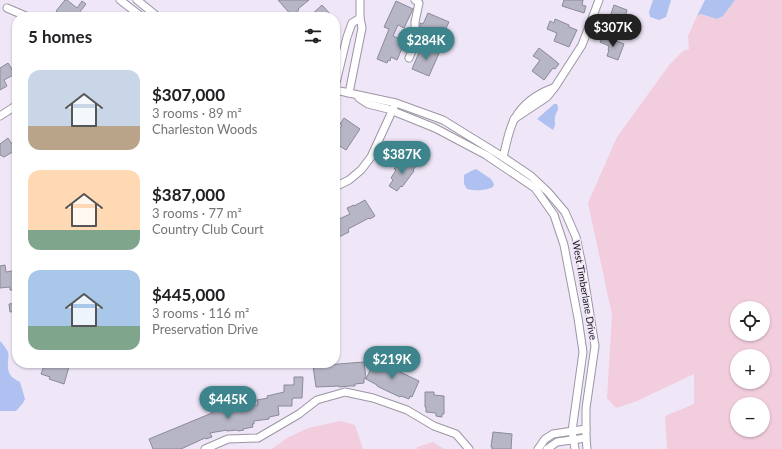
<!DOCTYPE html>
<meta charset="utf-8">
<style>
:root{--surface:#fff;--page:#f6f6f6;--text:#202124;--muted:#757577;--accent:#3d848d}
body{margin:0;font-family:Lato,sans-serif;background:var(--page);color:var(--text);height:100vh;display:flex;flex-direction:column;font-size:15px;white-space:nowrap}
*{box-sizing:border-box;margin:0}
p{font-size:13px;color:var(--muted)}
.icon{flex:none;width:22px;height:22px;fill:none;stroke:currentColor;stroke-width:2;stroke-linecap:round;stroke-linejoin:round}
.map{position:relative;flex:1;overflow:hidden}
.drawer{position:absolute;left:12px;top:12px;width:328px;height:356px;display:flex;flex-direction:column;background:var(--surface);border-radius:16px;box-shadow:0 1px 3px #0004}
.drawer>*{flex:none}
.buttons{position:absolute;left:730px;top:301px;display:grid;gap:8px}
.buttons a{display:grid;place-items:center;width:40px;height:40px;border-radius:50%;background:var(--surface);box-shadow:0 1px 3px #0004;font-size:20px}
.price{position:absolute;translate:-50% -34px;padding:0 9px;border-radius:14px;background:var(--accent);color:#fff;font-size:13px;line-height:26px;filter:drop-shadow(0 1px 2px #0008)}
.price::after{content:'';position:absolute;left:50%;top:24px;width:12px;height:9px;margin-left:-6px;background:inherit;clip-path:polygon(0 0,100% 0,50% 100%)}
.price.on{background:#222;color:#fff}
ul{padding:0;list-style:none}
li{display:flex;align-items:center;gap:12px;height:100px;padding:0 16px}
li span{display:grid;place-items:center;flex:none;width:112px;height:80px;border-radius:12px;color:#555}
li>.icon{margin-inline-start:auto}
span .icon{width:48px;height:48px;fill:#fffc;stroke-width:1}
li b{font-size:17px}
h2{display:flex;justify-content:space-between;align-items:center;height:48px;padding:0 16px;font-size:17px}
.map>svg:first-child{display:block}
.green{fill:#f1cddd;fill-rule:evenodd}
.water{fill:#aec1f0}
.building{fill:#b7b6c6;stroke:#8b8a99}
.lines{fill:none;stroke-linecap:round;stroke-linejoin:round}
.street-casing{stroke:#9c95a3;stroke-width:9}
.street{stroke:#fff;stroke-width:7}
.labels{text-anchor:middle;stroke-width:3;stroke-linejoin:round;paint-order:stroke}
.street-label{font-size:10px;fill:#151318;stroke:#efe7f7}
</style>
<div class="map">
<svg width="782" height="449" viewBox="0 0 782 449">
<rect width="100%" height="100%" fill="#efe7f7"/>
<!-- green -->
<g class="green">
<path d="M735 0H782V449H667L665 416 694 404V374L637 401 616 408 607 398 612 315 588 203 617 137 670 64 683 51 689 49 688 36 697 16 701 14 717 19 723 16ZM737 308H763V334H737ZM737 356H763V382H737ZM737 404H763V430H737Z"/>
<polygon points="341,421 355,425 363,449 272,449 287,438 308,428"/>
<polygon points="433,442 444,449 417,449 417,447"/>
</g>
<!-- water -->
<g class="water">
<polygon points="653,0 671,0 666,17 659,20 650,17 649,12"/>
<polygon points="705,0 735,0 723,16 717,19 701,14 697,16"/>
<path d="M554 104H557C560 111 556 111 555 117 554 125 557 122 553 130L537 119Z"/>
<path d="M476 169 491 179 494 184 493 187C485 191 476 191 467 189L464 184V175L471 171Z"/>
<path d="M0 341C3 344 6 348 8 352 9 355 8 358 8 362 7 373 10 377 20 382L25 399 23 403 16 411H0Z"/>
</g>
<!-- building -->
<g class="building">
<polygon points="65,0 67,0 77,8 82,1 86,4 76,17 64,17 56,11"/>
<polygon points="278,0 309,0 298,9 299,10 292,16"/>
<polygon points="564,0 583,0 582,5 586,6 584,13 562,6"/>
<polygon points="396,1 413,9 404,28 398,25 393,36 405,41 397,60 391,57 390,61 388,60 387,63 377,59 389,29 384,27"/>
<polygon points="322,5 333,17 309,17"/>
<polygon points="614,5 627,10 624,20 630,22 627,31 614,26 613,29 607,26"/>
<polygon points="428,13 449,22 441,39 420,30 420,23 423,24"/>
<polygon points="555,19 569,25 569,27 577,30 569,47 554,41 557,33 547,29 550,21 554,23"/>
<polygon points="603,36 624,44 618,60 607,56 609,50 608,50 609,46 600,42"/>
<polygon points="431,47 440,51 429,76 412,69 420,50 426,53 428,49 429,50"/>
<polygon points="539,48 552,58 559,64 555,69 553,68 544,80 532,71 540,60 533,56"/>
<polygon points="8,63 15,74 4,80 7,86 0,90 0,68"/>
<polygon points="344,118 360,129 346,150 335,143 335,135 342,125 340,124"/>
<polygon points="8,138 16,150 4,157 0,155 0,144"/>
<polygon points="402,162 408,166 411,162 416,166 413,170 414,171 402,187 401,186 397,191 389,186 393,180 391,178 396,170 394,169 397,165 399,166"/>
<polygon points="365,200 375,216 370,219 369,218 348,229 349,232 335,239 335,221 350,214 347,208 354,205 354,206"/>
<polygon points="5,265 6,272 12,271 13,272 14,280 16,280 17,290 10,290 10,287 0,288 0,266"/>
<polygon points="17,303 17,311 10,312 9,304"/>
<polygon points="375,360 419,381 412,397 410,396 409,399 401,396 400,397 385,390 377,386 377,385 366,379"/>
<polygon points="364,362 366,379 364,378 364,383 355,384 355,386 349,386 339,387 339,386 316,387 313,366"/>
<polygon points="45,363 48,363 59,367 60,363 70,363 64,384 49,379 50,377 41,374"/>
<polygon points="294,377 303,377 302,398 293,398 293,399 292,399 292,406 278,406 279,415 269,417 269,419 254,421 254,424 252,424 253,427 243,429 244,430 238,431 237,430 227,431 227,430 210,433 212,437 206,439 205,438 181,449 153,449 149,439 212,413 212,411 258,405 257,400 268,398 267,396 284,392 284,385 294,385"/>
<polygon points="425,392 434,392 434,395 444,396 444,414 442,414 442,417 436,416 436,413 426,412 426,407 425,407"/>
<polygon points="493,432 512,434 511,449 492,449 492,447 491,447"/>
</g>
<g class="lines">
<!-- street casing -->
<g class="street-casing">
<g id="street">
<polyline points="120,0 142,17"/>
<polyline points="137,0 158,17"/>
<polyline points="7,8 28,17"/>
<polyline points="409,58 415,44 415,22 419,3 415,0"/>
<polyline points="335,87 347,37 352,23 360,18"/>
<polyline points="335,90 396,103 443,120 503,157 531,176 548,192 565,212 576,237 582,265 595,346 586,408 586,438 587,449"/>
<polyline points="349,93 362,28 360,18 360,0"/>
<polyline points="359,98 368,104 388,109 435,128 486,155 535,188 554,215 564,245 578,318 583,352 572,431 575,449"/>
<polyline points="0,116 17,105"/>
<polyline points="514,119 547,97 555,87 582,45 599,0"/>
<path d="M503 157C506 146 509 128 515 118 523 104 537 94 553 88"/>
<polyline points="335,187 349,180 361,170 371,157 394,107"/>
<polyline points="205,449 228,439 258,438 299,414 317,400 345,392 373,398 407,410 434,426 456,434 469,449"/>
<polyline points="538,449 545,439 553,434 586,429"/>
<polyline points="547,449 557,442 586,438"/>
</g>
</g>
<!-- street -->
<use href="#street" class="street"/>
</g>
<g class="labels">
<!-- street labels -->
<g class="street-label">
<text transform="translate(585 290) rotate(80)" y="4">West Timberlane Drive</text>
</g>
</g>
</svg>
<div class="buttons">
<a><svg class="icon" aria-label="locate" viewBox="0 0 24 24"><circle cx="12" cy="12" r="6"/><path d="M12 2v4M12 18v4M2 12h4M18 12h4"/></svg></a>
<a>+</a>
<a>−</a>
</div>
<b class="price on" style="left:613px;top:48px">$307K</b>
<b class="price" style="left:426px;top:61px">$284K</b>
<b class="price" style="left:402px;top:175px">$387K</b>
<b class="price" style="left:392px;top:380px">$219K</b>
<b class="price" style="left:228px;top:420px">$445K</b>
<section class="drawer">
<h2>5 homes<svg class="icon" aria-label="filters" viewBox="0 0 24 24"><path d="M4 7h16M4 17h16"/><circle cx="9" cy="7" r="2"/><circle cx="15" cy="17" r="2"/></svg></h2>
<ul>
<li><span style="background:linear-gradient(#c9d6e8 70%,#b9a48a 0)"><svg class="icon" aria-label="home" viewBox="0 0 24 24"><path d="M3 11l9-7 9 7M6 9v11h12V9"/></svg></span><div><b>$307,000</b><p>3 rooms · 89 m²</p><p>Charleston Woods</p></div></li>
<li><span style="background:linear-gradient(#ffd9b3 75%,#7fa58c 0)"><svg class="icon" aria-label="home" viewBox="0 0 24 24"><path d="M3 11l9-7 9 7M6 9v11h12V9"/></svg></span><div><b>$387,000</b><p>3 rooms · 77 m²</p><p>Country Club Court</p></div></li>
<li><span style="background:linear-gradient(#a9c7e8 70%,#7fa58c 0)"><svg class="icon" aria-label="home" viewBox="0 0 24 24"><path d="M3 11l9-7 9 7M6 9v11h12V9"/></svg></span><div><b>$445,000</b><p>3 rooms · 116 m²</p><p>Preservation Drive</p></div></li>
</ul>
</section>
</div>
